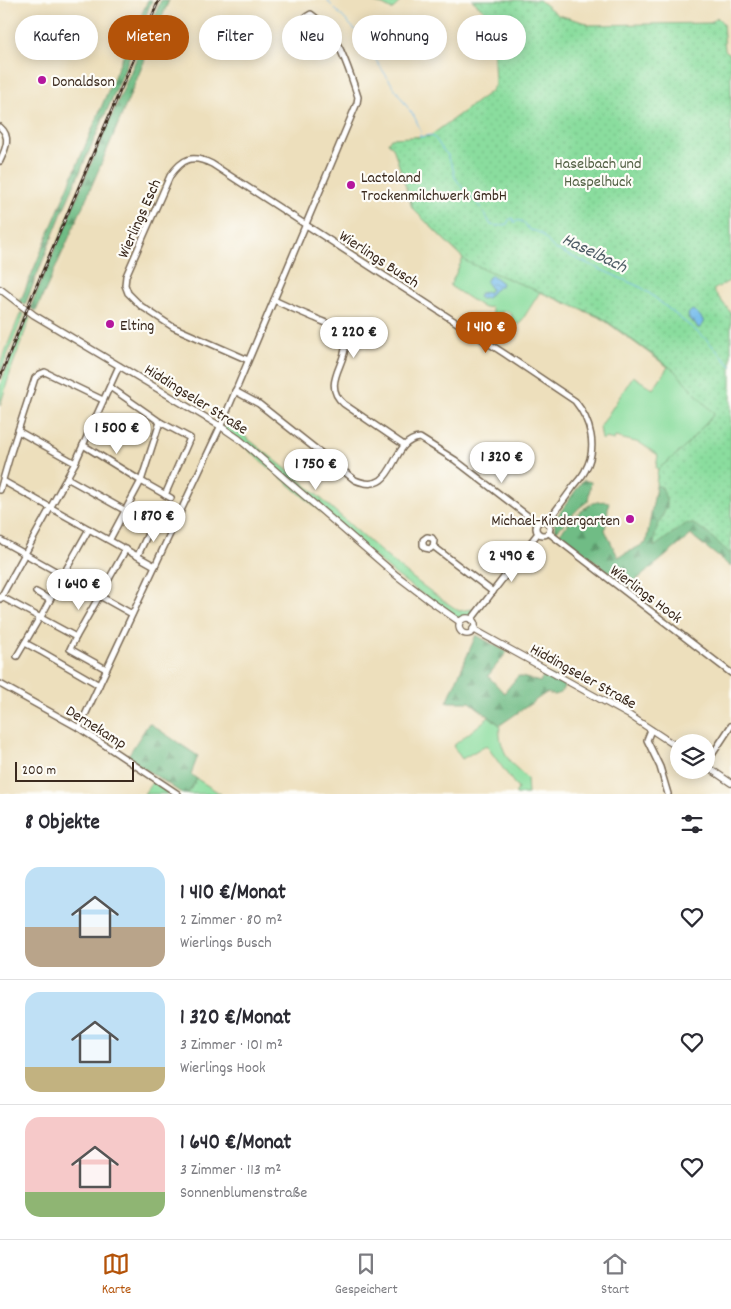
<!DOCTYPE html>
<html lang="de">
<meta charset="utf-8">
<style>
:root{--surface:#fff;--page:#f2f2f3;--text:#2b2b33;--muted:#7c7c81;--line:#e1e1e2;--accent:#b45309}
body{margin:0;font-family:Dekko,sans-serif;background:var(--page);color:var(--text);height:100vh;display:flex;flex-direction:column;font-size:19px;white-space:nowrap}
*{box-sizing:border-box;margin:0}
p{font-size:16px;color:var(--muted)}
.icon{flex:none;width:28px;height:28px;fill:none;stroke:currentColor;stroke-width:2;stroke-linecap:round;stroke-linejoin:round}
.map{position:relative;height:794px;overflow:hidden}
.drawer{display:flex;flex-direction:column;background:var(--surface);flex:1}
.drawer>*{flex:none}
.top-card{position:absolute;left:15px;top:15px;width:701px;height:45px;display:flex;gap:10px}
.buttons{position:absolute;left:670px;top:734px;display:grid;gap:10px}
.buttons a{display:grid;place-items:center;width:45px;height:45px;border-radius:50%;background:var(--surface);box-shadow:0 2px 12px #0003;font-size:25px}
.scale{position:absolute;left:15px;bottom:12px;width:119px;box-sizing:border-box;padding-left:5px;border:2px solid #3b2a1e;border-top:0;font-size:14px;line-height:18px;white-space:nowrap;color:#3b2a1e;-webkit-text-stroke:4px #fdfcf7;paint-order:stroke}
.price{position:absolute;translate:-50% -42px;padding:0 11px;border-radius:18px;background:#fff;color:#222;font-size:16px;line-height:32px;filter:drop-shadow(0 1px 2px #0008)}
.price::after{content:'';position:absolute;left:50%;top:30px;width:15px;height:11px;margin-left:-8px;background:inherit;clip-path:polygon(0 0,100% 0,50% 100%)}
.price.on{background:var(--accent);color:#fff}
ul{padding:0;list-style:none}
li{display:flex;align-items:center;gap:15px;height:125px;padding:0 25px}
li+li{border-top:1px solid var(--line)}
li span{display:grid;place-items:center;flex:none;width:140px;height:100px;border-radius:15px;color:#555}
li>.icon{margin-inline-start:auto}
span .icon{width:60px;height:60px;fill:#fffc;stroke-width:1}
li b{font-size:21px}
h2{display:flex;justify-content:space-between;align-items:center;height:60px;padding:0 25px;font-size:21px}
.tag{padding:0 18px;border-radius:22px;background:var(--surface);box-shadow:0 2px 12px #0003;font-size:18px;line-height:45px}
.tag.on{background:var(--accent);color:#fff}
.tabs{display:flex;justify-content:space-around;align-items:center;height:70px;border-top:1px solid var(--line);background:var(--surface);font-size:14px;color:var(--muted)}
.tabs a{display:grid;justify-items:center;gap:2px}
.tabs .on{color:var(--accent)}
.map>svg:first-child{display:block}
.green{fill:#8add9e;stroke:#62845e}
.forest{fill:url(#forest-firs);stroke:#557352}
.park{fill:url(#park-dots);stroke:#62845e}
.water{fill:url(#water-ripples);stroke:#587385}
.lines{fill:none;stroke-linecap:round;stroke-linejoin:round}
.stream{stroke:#75bcec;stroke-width:1}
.minor-casing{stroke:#796955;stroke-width:8}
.tertiary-casing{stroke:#796955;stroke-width:8}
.minor{stroke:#fff;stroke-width:5}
.tertiary{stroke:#fff;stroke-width:5.5}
.rail-casing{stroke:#3b2a1e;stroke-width:3}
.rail{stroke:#fdfcf7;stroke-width:1;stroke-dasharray:4;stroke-linecap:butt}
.poi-dot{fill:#b5179e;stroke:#fdfcf7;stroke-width:2}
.labels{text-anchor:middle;stroke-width:4.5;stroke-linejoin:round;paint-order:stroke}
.poi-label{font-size:16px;fill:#3b2a1e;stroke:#fdfcf7;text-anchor:start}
.park-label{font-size:16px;fill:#536044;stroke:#fdfcf7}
.street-label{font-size:16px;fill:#3b2a1e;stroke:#fdfcf7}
.water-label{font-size:18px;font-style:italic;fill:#4f5d66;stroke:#fdfcf7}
</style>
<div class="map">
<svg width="731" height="794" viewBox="0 0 731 794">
<defs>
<pattern id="forest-firs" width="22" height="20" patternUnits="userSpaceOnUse" patternTransform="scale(1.25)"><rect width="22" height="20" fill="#6fbc85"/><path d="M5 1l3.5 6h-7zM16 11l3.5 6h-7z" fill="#5c996c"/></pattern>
<pattern id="park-dots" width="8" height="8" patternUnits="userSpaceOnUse" patternTransform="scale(1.25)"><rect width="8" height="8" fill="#8add9e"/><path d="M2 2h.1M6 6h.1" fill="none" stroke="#78be88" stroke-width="1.8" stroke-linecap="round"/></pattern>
<pattern id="water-ripples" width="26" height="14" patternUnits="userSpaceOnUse" patternTransform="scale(1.25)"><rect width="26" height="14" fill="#75bcec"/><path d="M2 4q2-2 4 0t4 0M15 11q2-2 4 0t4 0" fill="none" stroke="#6199bf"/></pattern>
</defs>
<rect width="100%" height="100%" fill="#fdfcf7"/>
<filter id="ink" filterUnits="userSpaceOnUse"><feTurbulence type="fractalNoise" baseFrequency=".02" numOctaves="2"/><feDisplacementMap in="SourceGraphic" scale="10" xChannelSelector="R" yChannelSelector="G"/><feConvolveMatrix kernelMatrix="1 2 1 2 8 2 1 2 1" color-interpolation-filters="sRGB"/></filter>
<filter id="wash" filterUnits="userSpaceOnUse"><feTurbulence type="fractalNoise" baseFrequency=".0096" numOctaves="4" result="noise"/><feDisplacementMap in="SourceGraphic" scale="20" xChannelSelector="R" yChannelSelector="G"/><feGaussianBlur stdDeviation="1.12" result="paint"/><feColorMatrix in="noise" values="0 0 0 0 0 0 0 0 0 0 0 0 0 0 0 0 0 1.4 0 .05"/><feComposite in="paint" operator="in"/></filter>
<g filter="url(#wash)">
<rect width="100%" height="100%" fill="#eddfbc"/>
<!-- green -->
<g class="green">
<polygon points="394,146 671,269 731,460 657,481 658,469 656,468 658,455 640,443 615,437 614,440 606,438 602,440 600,427 633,376 653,389 668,367 601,318 540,292 519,325 513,321 511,314 507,311 493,314 491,307 484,308 450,286 463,258 412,208"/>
<polygon points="21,312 24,314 0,374 0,364"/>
<polygon points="27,315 30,318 12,367 0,406 0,385"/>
<path d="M220 426C229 426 234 429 242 434 264 452 287 469 308 487 357 530 404 576 459 611L472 609 477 613 471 620 465 618 460 622 396 575Z"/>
<path d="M489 717 500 725C498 738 504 754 512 764 517 769 522 773 527 778L528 794H516V792L518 789 486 745 462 759 453 746Z"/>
<polygon points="197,779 221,794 187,794"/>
<polygon points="153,781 168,793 167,794 144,794"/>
</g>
<!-- forest -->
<g class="forest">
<polygon points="148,0 152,0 120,81 61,215 25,305 20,302 118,67"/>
<path d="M161 0H169C127 105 83 208 36 311L30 308 96 152 123 90Z"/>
<path d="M731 460V567L691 535 628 587 559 534C572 521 587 497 609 502L605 530 618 557 646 543 657 481Z"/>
<polygon points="583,480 591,482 588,501 579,508 556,532 554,521"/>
<polygon points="476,635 507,652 488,676 504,693 518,676 540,682 545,673 565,684 561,693 555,695 546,693 500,725 470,702 447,702"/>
<polygon points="149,723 198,756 191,774 197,779 187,794 183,794 127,757"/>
</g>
<!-- park -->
<g class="park">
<polygon points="370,0 402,0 392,10 383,5 375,3"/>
<path d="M472 0H539L558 15 587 23 588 25 710 23 717 17 723 23 725 50 731 56V280L713 290 731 313V554C722 547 702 526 692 524 687 523 688 523 684 525L654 547 655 536 657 528 667 506V502L662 487 658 486 656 484 658 469 682 450 714 414 675 371 601 317 467 262 413 209 393 147 388 143 391 138 430 136 490 92 495 85 492 17Z"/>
</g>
<!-- water -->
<g class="water">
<polygon points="492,275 502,283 501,286 494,290 487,298 481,299 478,297 480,293 489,292 491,289 486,282 489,277"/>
<path d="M692 310C696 311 703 318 704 323L700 328H698L695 323 689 319 688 314Z"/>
</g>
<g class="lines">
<!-- stream -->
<g class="stream">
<polyline points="327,0 332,6"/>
<polyline points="335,9 357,32 408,108"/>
<path d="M409 110C415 115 418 125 421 132"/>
<path d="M420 135V137L430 135C439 139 439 148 448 155V159C453 163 453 171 455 177 462 190 475 199 483 211 486 216 488 220 491 225L498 226 507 224 509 220 513 218 514 222C522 218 524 224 530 230 544 231 546 242 555 249L611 274 642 288 649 293 706 339 731 366"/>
</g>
</g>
</g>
<g filter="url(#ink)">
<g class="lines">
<!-- minor casing -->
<g class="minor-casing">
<g id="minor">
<path d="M0 127C12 137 5 150 0 161"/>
<path d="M274 300C288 307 303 313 317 319 323 322 330 324 335 328 366 351 314 379 344 404L404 445"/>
<path d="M248 360 173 327 141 306 128 293 125 285 126 276 170 176C183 158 192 154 212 164L505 354 575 401C591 421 598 448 585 471 582 477 577 482 573 487 565 499 556 510 547 522"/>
<polyline points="110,387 160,422 190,438 165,495"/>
<path d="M235 391 259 404 355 480C398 498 388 440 420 438L455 460 537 523"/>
<polyline points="18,431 75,463"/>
<polyline points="83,445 141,481 171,498"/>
<polyline points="67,478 126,511"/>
<polyline points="3,481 155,566"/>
<polyline points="0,490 11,452 35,378 40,374 45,372 103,400"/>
<circle cx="543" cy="528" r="7"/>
<polyline points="549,533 731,673"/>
<polyline points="110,539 141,481 160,422"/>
<polyline points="0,540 132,614"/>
<polyline points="433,546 430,549 425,548 423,545 423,540 427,537 432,538 434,541 433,546 493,592"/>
<polyline points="138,555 153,523"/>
<polyline points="36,592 50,600"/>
<polyline points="0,596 76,637 70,649 106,669"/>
<polyline points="0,599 75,463 119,366"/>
<polyline points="41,617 63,575 89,529"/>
<polyline points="471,620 538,533"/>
<polyline points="76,637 126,549"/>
<polyline points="25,643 40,651"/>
<polyline points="42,652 99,685"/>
<polyline points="17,656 40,617"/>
<polyline points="0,684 79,728 178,794"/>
<path d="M79 728 222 423 357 103 358 97C353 82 348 66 341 51 337 41 320 20 311 14L306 17 305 20 306 24 324 28"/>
<polyline points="651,730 647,740 660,767 668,794"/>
<polyline points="706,764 731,726"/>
</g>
</g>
<!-- tertiary casing -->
<g class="tertiary-casing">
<g id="tertiary">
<polyline points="0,289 34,315 220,426 239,439 396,575 430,601 460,622"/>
<circle cx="467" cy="626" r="8"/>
<polyline points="473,629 629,715 679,748"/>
<polyline points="706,766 731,783"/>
</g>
</g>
<!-- minor -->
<use href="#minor" class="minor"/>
<!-- tertiary -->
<use href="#tertiary" class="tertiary"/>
<!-- rail casing -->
<g class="rail-casing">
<polyline id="rail" points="0,378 31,299 159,0"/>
</g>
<!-- rail -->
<use href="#rail" class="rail"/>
</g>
</g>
<!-- markers -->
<g class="poi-dot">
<circle cx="42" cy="80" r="5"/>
<circle cx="351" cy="185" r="5"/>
<circle cx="110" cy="324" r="5"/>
<circle cx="630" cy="519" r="5"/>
</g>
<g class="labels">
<!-- poi labels -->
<g class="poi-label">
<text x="52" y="86">Donaldson</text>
<text x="361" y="182">Lactoland<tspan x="361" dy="18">Trockenmilchwerk GmbH</tspan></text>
<text x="120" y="330">Elting</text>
<text x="620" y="525" text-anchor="end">Michael-Kindergarten</text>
</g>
<!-- park labels -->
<g class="park-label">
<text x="598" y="168">Haselbach und<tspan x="598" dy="18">Haspelhuck</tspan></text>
</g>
<!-- street labels -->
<g class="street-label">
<text transform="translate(138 218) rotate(-66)" y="6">Wierlings Esch</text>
<text transform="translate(380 258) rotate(33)" y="6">Wierlings Busch</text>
<text transform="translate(197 398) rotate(32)" y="6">Hiddingseler Straße</text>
<text transform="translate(647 593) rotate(37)" y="6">Wierlings Hook</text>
<text transform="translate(584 675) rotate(29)" y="6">Hiddingseler Straße</text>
<text transform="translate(97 726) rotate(32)" y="6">Dernekamp</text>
</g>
<!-- water labels -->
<g class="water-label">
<text transform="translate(595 252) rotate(26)" y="6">Haselbach</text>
</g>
</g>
</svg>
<div class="buttons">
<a><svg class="icon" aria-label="layers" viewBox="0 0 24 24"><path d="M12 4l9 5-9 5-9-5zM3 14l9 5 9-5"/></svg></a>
</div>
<div class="scale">200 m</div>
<b class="price on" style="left:486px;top:354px">1 410 €</b>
<b class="price" style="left:354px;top:359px">2 220 €</b>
<b class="price" style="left:117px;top:455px">1 500 €</b>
<b class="price" style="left:502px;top:484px">1 320 €</b>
<b class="price" style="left:316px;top:491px">1 750 €</b>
<b class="price" style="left:154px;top:543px">1 870 €</b>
<b class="price" style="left:512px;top:583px">2 490 €</b>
<b class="price" style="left:79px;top:611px">1 640 €</b>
<div class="top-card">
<a class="tag">Kaufen</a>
<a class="tag on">Mieten</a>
<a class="tag">Filter</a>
<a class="tag">Neu</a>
<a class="tag">Wohnung</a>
<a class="tag">Haus</a>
</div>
</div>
<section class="drawer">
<h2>8 Objekte<svg class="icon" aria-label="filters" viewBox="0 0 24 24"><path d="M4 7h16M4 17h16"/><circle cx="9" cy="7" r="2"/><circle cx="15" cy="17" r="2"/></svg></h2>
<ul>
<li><span style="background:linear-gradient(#bfe0f5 60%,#b9a48a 0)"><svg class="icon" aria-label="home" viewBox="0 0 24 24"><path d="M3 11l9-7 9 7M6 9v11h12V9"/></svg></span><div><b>1 410 €/Monat</b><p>2 Zimmer · 80 m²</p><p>Wierlings Busch</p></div><svg class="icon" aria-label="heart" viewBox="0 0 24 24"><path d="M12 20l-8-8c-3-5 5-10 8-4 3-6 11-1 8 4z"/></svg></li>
<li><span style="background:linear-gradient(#bfe0f5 75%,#c2b280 0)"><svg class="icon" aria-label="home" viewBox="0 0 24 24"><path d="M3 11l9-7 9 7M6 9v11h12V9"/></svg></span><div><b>1 320 €/Monat</b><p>3 Zimmer · 101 m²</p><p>Wierlings Hook</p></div><svg class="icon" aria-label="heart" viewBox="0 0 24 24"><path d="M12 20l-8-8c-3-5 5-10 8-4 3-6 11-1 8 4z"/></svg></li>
<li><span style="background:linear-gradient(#f6c9c9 75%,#8fb573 0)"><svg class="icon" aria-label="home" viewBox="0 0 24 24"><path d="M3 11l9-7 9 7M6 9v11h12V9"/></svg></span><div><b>1 640 €/Monat</b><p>3 Zimmer · 113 m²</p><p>Sonnenblumenstraße</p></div><svg class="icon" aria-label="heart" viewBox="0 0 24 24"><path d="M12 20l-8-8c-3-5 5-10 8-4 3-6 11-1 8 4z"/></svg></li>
</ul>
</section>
<nav class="tabs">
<a class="on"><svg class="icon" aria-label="map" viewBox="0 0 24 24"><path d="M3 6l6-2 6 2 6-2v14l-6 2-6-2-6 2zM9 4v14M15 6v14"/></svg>Karte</a>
<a><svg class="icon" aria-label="saved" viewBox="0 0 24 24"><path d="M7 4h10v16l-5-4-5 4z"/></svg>Gespeichert</a>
<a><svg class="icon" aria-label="home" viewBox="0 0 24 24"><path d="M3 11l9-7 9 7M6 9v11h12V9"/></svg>Start</a>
</nav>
